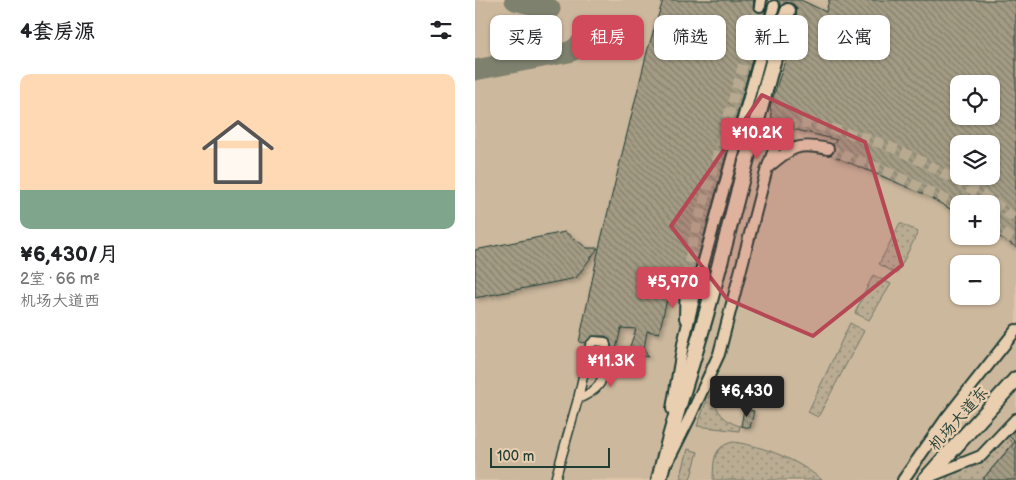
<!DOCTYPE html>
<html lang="zh">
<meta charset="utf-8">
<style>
:root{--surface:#fff;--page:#f2f2f2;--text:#202124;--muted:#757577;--line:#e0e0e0;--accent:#d1495b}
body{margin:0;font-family:"Balsamiq Sans","LXGW WenKai TC",sans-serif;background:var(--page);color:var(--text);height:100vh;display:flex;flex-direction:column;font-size:19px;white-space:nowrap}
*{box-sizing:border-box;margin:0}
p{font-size:16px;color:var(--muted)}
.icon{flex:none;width:28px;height:28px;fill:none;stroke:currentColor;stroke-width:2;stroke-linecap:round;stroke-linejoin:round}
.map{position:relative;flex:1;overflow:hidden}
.panel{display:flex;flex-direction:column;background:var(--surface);width:475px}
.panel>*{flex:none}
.top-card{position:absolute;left:15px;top:15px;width:450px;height:45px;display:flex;gap:10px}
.controls{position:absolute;left:475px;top:75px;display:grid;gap:10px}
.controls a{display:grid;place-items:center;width:50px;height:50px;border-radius:10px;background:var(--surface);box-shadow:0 1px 4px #0004;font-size:25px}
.scale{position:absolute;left:15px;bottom:12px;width:120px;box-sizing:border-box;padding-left:5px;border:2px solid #1f3d34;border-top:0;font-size:14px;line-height:18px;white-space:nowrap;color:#1f3d34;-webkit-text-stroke:4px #e9ceb0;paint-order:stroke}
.price{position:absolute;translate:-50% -42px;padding:0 11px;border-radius:5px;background:var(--accent);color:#fff;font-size:16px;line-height:32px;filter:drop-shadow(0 1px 2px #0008)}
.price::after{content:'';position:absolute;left:50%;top:30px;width:15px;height:11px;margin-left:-8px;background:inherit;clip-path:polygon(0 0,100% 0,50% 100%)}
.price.current{background:#222;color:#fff}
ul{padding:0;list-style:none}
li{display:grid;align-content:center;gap:10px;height:265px;padding:0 20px}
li+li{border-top:1px solid var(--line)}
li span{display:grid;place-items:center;height:155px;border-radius:10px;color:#555}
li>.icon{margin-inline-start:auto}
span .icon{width:90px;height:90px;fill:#fffc;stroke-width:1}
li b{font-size:21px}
h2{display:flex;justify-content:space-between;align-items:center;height:60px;padding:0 20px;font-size:21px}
.chip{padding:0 18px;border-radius:10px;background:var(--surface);box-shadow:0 1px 4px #0004;font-size:18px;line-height:45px}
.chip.current{background:var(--accent);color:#fff}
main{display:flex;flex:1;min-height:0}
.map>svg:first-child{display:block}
.built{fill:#ccb89d;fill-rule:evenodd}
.grass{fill:url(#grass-dots);stroke:#6c7464}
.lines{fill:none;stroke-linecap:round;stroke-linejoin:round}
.taxiway{stroke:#7e816e;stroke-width:21}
.building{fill:url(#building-back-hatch);stroke:#1f3d34;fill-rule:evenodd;filter:url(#shadow)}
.secondary-tunnel{stroke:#b7aa91;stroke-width:10;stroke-dasharray:10 5;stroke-linecap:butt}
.street-casing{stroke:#1f3d34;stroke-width:11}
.secondary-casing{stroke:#1f3d34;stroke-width:14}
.highway-casing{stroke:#1f3d34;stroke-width:18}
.street{stroke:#e9ceb0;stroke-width:8}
.secondary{stroke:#e9ceb0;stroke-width:10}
.highway{stroke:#e9ceb0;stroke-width:14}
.marked{fill:#b64755;fill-opacity:0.2;stroke:#b64755;stroke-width:4;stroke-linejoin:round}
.labels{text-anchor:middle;stroke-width:5;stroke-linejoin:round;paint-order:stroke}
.street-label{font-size:16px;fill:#1f3d34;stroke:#e9ceb0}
</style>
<main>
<section class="panel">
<h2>4套房源<svg class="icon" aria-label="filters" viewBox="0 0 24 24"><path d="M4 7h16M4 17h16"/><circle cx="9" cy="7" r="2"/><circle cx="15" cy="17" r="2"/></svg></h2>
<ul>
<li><span style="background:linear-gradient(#ffd9b3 75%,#7fa58c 0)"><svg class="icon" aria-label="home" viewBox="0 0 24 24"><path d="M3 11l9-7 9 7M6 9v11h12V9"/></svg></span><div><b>¥6,430/月</b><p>2室 · 66 m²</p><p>机场大道西</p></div></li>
</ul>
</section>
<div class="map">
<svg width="541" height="480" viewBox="0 0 541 480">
<defs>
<pattern id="grass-dots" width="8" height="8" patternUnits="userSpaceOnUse" patternTransform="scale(1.25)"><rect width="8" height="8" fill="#baac93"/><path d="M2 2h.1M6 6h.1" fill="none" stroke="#978d79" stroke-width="1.8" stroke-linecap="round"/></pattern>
<pattern id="building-back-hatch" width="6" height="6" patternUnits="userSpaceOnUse" patternTransform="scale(1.25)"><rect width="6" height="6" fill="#a39b84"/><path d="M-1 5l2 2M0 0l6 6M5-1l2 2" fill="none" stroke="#84806d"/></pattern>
<filter id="shadow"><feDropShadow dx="2.5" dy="2.5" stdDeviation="2.5" flood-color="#0004"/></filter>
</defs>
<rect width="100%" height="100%" fill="#ddc5a8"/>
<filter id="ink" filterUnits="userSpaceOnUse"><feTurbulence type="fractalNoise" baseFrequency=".02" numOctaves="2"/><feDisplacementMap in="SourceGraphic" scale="10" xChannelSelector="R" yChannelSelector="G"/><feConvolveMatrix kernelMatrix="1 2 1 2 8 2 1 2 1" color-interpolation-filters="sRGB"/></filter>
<g filter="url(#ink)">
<!-- built -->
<path class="built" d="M0 0H541V480H0ZM484 84H516V116H484ZM484 144H516V176H484ZM484 204H516V236H484ZM484 264H516V296H484Z"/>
<!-- grass -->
<g class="grass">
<polygon points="425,223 443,232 422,274 404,264"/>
<polygon points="398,275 416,284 394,320 380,313"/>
<polygon points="375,323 389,331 343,417 333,412"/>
<path d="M238 390C238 407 247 421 265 426L264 431 222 426 232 400Z"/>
<polygon points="530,435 538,443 507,480 470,480 477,473"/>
<path d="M258 442C289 446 323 460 347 480H238C239 461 237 447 258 442Z"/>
<polygon points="213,449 223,452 215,480 205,480"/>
</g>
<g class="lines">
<!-- taxiway -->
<g class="taxiway">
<polyline points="40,0 75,9"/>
<polyline points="0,70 94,52 100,49 104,45"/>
</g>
</g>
<!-- building -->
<g class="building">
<polygon points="188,0 279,0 278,8 281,12 287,13 291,9 218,276 215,271 212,270 207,271 205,275 198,274 184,333 172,331 169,349 173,357 151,352 155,346 161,329 146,328 141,350 137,349 135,340 131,336 117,336 110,343 104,342 124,248 172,52"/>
<path d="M302 0H326L351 12 354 0H541V247L516 232V204H484V214L449 194 356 155 360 150 358 144 362 140 318 129V124L313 120 309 121 305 125 298 124 295 107 324 17 321 15 322 9 319 5 311 2 306 7ZM484 84H516V116H484ZM484 144H516V176H484Z"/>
<polygon points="90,232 112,248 123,248 101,278 0,298 0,250"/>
<polygon points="269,409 279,411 275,428 266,426"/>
<polygon points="541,429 541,480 507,480 540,442 534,436"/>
</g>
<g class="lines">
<!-- secondary-tunnel -->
<g class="secondary-tunnel">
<polyline points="312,127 323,123 335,123 394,139 423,150 450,163 516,200 541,220"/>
<polyline points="353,149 409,170 484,206"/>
<polyline points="516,225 541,242"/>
<polyline points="211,277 219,236 285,6"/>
</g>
<!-- street casing -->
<g class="street-casing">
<path id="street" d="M80 480 103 399 115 345 119 341 130 342C134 349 129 379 123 386 118 392 110 396 103 399"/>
</g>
<!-- secondary casing -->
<g class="secondary-casing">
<g id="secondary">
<polyline points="285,6 286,0"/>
<polyline points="293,166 303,139 312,127"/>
<polyline points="210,318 211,277"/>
<polyline points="197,409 208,344 221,290 299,6"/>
<path d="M193 461 215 417 244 354 292 168C316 148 321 142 353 149"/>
<polyline points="456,476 506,456 541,419"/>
<polyline points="428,480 472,417 541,330"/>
</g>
</g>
<!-- highway casing -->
<g class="highway-casing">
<g id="highway">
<path d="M184 480C197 422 217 366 233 308 260 210 282 110 313 11"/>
<polyline points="450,480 541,379"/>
</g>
</g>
<!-- street -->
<use href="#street" class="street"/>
<!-- secondary -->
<use href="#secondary" class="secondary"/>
<!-- highway -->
<use href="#highway" class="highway"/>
</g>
</g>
<!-- marked area -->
<path class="marked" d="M287 95 390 142 427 265 338 336 252 299 196 226Z"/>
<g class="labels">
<!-- street labels -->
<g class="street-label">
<text transform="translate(483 418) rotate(-48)" y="6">机场大道东</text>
</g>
</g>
</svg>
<div class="controls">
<a><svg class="icon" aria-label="locate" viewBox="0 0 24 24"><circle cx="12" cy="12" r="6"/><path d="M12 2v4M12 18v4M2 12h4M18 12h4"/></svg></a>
<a><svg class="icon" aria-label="layers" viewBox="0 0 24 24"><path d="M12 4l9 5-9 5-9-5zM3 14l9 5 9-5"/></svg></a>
<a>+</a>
<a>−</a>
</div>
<div class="scale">100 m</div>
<b class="price" style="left:282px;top:160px">¥10.2K</b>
<b class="price" style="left:198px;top:309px">¥5,970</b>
<b class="price" style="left:136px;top:388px">¥11.3K</b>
<b class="price current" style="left:272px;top:418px">¥6,430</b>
<div class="top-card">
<a class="chip">买房</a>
<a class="chip current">租房</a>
<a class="chip">筛选</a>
<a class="chip">新上</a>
<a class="chip">公寓</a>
</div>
</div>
</main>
